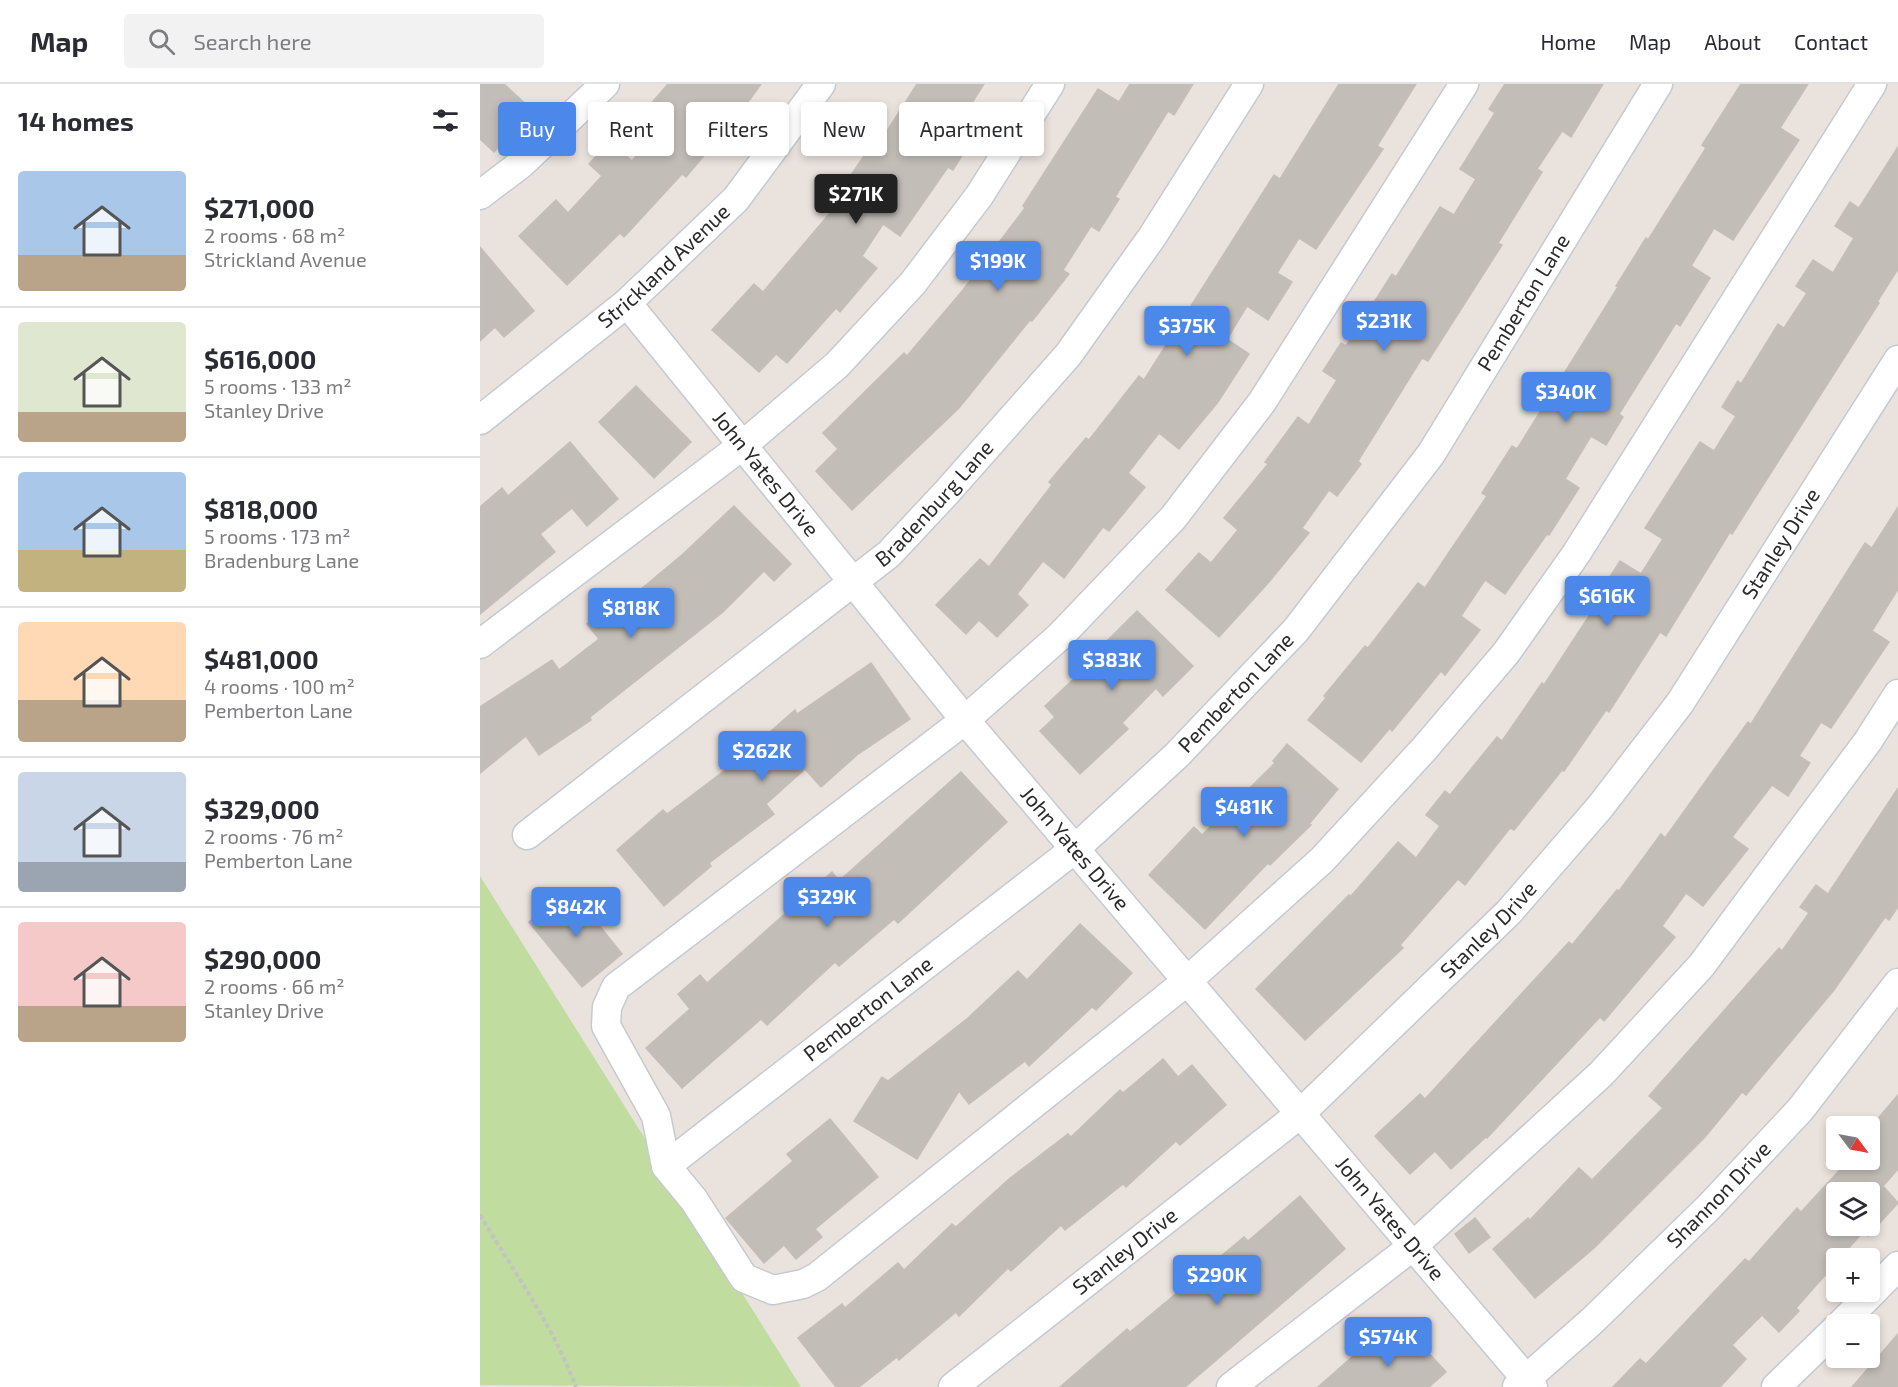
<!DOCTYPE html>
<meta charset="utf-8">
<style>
:root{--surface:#fff;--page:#f2f2f3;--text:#2b2b33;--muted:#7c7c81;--line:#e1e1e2;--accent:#4b88e9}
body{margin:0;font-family:"Exo 2",sans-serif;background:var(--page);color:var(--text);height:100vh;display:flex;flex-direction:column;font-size:22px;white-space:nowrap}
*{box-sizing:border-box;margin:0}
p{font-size:20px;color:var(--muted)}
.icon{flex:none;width:33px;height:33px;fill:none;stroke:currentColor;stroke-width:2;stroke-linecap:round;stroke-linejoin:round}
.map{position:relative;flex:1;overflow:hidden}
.details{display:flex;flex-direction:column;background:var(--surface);width:480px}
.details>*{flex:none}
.hud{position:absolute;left:18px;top:18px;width:570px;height:54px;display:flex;gap:12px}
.needle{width:39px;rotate:122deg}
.tools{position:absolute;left:1346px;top:1032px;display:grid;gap:12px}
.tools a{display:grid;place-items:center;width:54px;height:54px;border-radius:6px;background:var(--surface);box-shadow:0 3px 9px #0003;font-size:30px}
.price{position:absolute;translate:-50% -51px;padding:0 14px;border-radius:6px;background:var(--accent);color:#fff;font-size:20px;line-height:39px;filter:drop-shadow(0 2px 3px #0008)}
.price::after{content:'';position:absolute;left:50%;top:36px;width:18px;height:14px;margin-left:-9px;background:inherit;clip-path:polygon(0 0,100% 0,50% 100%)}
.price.on{background:#222;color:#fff}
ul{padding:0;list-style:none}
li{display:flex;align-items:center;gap:18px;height:150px;padding:0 18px}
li+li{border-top:2px solid var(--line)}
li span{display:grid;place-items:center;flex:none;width:168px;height:120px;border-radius:6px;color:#555}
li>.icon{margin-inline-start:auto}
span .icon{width:72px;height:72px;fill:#fffc;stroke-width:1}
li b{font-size:26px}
h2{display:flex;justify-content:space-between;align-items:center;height:72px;padding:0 18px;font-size:26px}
.tag{padding:0 21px;border-radius:6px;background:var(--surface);box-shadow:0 3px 9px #0003;font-size:21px;line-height:54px}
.tag.on{background:var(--accent);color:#fff}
header{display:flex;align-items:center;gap:36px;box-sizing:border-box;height:84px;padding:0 30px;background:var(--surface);border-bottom:2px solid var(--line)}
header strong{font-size:28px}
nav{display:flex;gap:33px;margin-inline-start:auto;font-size:21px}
.search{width:420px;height:54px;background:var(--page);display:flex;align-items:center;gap:15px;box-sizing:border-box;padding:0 21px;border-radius:6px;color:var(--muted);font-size:22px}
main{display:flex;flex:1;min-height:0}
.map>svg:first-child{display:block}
.green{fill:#c0dc9e}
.building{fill:#c3bdb8;stroke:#c6bdb7;stroke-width:1.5;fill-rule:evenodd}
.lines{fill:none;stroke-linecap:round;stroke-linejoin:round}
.minor-casing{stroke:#c5cad2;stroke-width:31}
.path{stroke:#c3c3c3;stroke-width:4;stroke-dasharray:4.5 3;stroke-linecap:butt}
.minor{stroke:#fff;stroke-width:28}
.labels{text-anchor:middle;stroke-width:6;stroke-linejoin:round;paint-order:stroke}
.street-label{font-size:21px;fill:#2a2a2a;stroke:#fff}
</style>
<header>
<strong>Map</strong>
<div class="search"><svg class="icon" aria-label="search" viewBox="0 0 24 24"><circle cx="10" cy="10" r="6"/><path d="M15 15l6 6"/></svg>Search here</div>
<nav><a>Home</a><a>Map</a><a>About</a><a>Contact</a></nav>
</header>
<main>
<section class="details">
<h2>14 homes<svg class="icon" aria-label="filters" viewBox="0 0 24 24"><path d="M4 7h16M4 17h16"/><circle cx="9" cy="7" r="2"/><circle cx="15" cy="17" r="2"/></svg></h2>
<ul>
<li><span style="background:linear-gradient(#a9c7e8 70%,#b9a48a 0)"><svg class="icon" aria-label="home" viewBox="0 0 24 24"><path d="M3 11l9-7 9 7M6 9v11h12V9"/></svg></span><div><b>$271,000</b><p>2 rooms · 68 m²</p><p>Strickland Avenue</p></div></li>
<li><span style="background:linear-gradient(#dfe7d0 75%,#b9a48a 0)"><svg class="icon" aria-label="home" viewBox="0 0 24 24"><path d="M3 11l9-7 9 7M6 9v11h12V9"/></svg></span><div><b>$616,000</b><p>5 rooms · 133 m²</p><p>Stanley Drive</p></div></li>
<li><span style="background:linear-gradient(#a9c7e8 65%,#c2b280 0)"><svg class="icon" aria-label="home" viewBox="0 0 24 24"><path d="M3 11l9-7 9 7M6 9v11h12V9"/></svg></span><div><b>$818,000</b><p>5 rooms · 173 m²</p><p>Bradenburg Lane</p></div></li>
<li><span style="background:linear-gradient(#ffd9b3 65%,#b9a48a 0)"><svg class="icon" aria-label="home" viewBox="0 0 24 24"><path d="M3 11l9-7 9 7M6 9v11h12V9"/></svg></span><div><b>$481,000</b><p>4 rooms · 100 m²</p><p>Pemberton Lane</p></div></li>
<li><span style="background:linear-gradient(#c9d6e8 75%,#9aa5b1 0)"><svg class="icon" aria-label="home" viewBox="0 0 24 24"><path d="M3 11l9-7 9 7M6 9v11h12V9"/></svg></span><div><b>$329,000</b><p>2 rooms · 76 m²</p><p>Pemberton Lane</p></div></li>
<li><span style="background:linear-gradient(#f6c9c9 70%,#b9a48a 0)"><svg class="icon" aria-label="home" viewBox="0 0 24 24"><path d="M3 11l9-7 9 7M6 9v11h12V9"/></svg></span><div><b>$290,000</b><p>2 rooms · 66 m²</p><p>Stanley Drive</p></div></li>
</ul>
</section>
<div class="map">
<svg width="1418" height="1303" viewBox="0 0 1418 1303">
<rect width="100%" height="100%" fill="#eae2dd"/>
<!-- green -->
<polygon class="green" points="0,792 321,1303 0,1301"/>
<!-- building -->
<g class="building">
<polygon points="0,0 24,0 51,25 14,68 0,55"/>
<polygon points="188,0 281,0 263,25 206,93 202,90 144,153 140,149 87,201 39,152 76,116 88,129 122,92 109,80 130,57 152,77 180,43 163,29"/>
<polygon points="437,0 504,0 488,25 504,36 473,86 468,83 420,152 403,140 382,172 397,184 360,228 356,224 307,279 296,270 279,288 232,246 274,200 283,208 356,122 352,119 388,66 393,69"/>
<polygon points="650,0 713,0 694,31 688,27 635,113 639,115 619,147 611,142 583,186 589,190 552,237 550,236 479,324 372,426 336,387 358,365 343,349 424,269 427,272 483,206 545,124 543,122 618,5 639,18"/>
<polygon points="859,0 936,0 897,62 903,65 836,165 819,154 797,189 812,198 788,236 767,222 747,255 769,270 738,318 699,365 679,349 648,389 665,403 629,447 623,443 584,494 563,477 537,510 548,521 517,553 499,536 486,550 456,521 500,475 509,483 572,401 569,398 606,354 609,356 659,292 664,296 794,91 800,95"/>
<polygon points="1025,0 1123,0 1091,53 1082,47 1057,85 1062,88 1018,159 1022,161 948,277 942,274 878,377 881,380 857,412 849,406 822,444 829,449 789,498 739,553 686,506 719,469 731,479 758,446 744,434 788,380 785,378 818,333 829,341 857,296 843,287 861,259 866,262 912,190 916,193 960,123 974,131 996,95 980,85 1015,29 1009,25"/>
<polygon points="1261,0 1328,0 1300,44 1319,56 1253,156 1234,144 1211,182 1230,194 1200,242 1196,239 1139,330 1143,333 1126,361 1111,352 1085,395 1099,404 1069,451 1067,450 1025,510 1005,496 981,532 1000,546 965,591 961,587 912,647 910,644 881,678 828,636 846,614 844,612 885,562 888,564 938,499 945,504 1007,412 1002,409 1032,362 1037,365 1138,203 1136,202 1166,154 1168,156 1226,64 1222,61"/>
<polygon points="1418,63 1418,185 1397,218 1399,219 1252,450 1250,448 1186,552 1180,548 1129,628 1126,626 1084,687 1082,686 1034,746 1030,744 985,801 978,795 920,861 923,864 825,956 776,905 869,811 871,812 918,758 936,774 960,742 946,731 965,707 970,711 1017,653 1022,657 1062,599 1064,601 1111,529 1108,527 1140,477 1161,490 1183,455 1165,444 1220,358 1234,367 1256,332 1242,323 1258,297 1261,300 1298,240 1304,244 1327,209 1316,202 1333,176 1353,189 1374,154 1355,142 1370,118 1379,124"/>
<polygon points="0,163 54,227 24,253 15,243 0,257"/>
<polygon points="156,302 211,358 174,394 119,338"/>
<polygon points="90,358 138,415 107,442 92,424 60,450 75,468 0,530 0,423 22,404 28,412"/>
<polygon points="254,422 311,480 294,497 284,487 243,528 110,633 111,636 59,671 46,652 0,689 0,623 72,576 79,586 119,555 107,540 132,521 136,526 203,470"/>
<polygon points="1418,423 1418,505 1392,547 1409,558 1351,644 1341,638 1319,672 1330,679 1308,712 1292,701 1252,753 1268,765 1223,822 1206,809 1182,842 1195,853 1124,937 1120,933 1007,1054 1006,1053 971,1085 955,1067 930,1090 895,1052 940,1010 945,1015 1089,858 1092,861 1137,806 1139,807 1181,750 1185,754 1268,638 1271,640 1385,459 1392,464"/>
<polygon points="657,527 713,582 683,612 676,604 642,639 648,645 600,690 560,647 575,633 565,622 616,574 613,571"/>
<polygon points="391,579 430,635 377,671 341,703 325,685 286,720 294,730 229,779 231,782 184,822 137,766 183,726 187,730 256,678 315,626 317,630"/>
<polygon points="807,660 858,705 829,740 831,741 790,781 788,779 725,845 669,791 714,743 722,751 795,679 793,677"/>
<polygon points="481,688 527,738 418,839 414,835 359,882 355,878 287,941 281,935 202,1004 166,964 210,925 198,910 220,891 227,899 352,788 359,797"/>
<polygon points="1418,704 1418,823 1409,836 1405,833 1354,906 1266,1011 1262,1008 1225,1053 1114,1164 1055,1214 1013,1165 1048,1134 1050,1136 1099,1084 1112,1096 1183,1024 1169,1012 1299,864 1302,867 1329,829 1320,823 1336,801 1348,810"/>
<polygon points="90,805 142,870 102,903 49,838"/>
<polygon points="600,840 652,889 616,926 612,923 549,982 545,977 489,1020 479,1007 437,1075 374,1037 402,993 408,997 488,934 538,887 547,896"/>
<polygon points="683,975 698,993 712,981 746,1021 700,1061 696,1057 646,1103 643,1100 585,1146 581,1141 531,1187 528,1184 479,1232 476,1228 419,1276 417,1273 379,1303 356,1303 318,1254 362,1220 365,1224 418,1179 424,1186 472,1140 476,1143 529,1095 588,1050 591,1053 640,1006 643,1009"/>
<path d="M1418 1011V1085L1403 1102 1418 1119 1388 1152 1383 1148 1360 1174H1356V1179L1316 1224 1319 1227 1299 1248 1282 1231 1252 1261 1266 1275 1240 1303H1133L1160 1275 1166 1280 1265 1175 1269 1178 1317 1124 1321 1128 1369 1076H1389V1045ZM1356 1108H1389V1142H1356Z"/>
<polygon points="350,1035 398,1093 335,1145 342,1153 316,1175 304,1161 284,1179 246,1134 313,1077 307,1070"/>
<polygon points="820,1112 865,1165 705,1303 580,1303 647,1245 650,1248 764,1153 768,1157"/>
<polygon points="995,1134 1010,1153 989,1169 975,1150"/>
<polygon points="1418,1250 1418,1303 1372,1303"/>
<polygon points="897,1251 914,1271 934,1253 966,1288 949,1303 838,1303"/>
</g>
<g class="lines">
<!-- minor casing -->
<g class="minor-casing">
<g id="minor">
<polyline points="984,0 782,318 693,434 580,552 485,636 136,903 127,923 126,942 176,1032 186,1082 214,1116 264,1194 293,1206 323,1200 337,1193 706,898 842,776 945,664 1026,569 1096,470 1392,0"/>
<polyline points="0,111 41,80 125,0"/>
<path id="s1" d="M147 219 485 636 1053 1303"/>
<path id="s2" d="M0 336 147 219 256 115 341 0"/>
<polyline points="0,560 263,361 357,281 433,199 499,112 570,0"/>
<path id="s3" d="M47 751 409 470 467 408 588 271 672 153 769 0"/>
<path id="s4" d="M186 1082 596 764 697 671 816 546 951 370 1178 0"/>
<polyline points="1361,1240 1418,1182"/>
<path id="s5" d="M473 1303 820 1030 1029 828 1120 723 1200 619 1418 276"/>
<polyline points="751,1303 933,1162 1121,990 1221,882 1388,657 1418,610"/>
<path id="s6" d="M1037 1303 1112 1237 1229 1123 1320 1026 1418 899"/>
<polyline points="1296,1303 1356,1245"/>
</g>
</g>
<!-- path -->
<path class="path" d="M0 1131C34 1188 72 1240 96 1303"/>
<!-- minor -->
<use href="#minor" class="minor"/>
</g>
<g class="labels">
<!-- street labels -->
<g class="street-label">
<text dy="7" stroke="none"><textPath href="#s2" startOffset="240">Strickland Avenue</textPath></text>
<text dy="7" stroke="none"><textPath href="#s4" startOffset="1228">Pemberton Lane</textPath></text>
<text dy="7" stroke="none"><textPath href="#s1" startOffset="220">John Yates Drive</textPath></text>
<text dy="7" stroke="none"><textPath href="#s3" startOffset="526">Bradenburg Lane</textPath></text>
<text dy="7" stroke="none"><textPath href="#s5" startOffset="1191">Stanley Drive</textPath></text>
<text dy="7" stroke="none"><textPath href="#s4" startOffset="742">Pemberton Lane</textPath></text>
<text dy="7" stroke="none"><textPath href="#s1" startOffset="706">John Yates Drive</textPath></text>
<text dy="7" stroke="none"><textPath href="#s5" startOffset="705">Stanley Drive</textPath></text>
<text dy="7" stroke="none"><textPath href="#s4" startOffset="256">Pemberton Lane</textPath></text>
<text dy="7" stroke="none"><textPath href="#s6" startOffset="279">Shannon Drive</textPath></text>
<text dy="7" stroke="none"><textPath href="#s1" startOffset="1192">John Yates Drive</textPath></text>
<text dy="7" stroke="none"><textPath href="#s5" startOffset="219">Stanley Drive</textPath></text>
</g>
</g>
</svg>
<div class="tools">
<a><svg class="needle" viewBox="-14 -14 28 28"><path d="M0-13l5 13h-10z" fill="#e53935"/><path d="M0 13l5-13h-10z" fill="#7c7c81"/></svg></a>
<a><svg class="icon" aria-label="layers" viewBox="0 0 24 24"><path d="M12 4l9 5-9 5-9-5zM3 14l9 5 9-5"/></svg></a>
<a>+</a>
<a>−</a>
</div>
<b class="price on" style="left:376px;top:141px">$271K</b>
<b class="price" style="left:518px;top:208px">$199K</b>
<b class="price" style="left:904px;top:268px">$231K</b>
<b class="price" style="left:707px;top:273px">$375K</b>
<b class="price" style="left:1086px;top:339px">$340K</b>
<b class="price" style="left:1127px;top:543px">$616K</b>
<b class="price" style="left:151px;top:555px">$818K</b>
<b class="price" style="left:632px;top:607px">$383K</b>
<b class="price" style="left:282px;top:698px">$262K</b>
<b class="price" style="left:764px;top:754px">$481K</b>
<b class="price" style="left:347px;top:844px">$329K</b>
<b class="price" style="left:96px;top:854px">$842K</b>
<b class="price" style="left:737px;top:1222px">$290K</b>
<b class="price" style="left:908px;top:1284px">$574K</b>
<div class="hud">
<a class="tag on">Buy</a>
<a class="tag">Rent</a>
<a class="tag">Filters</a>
<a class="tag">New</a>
<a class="tag">Apartment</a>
</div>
</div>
</main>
